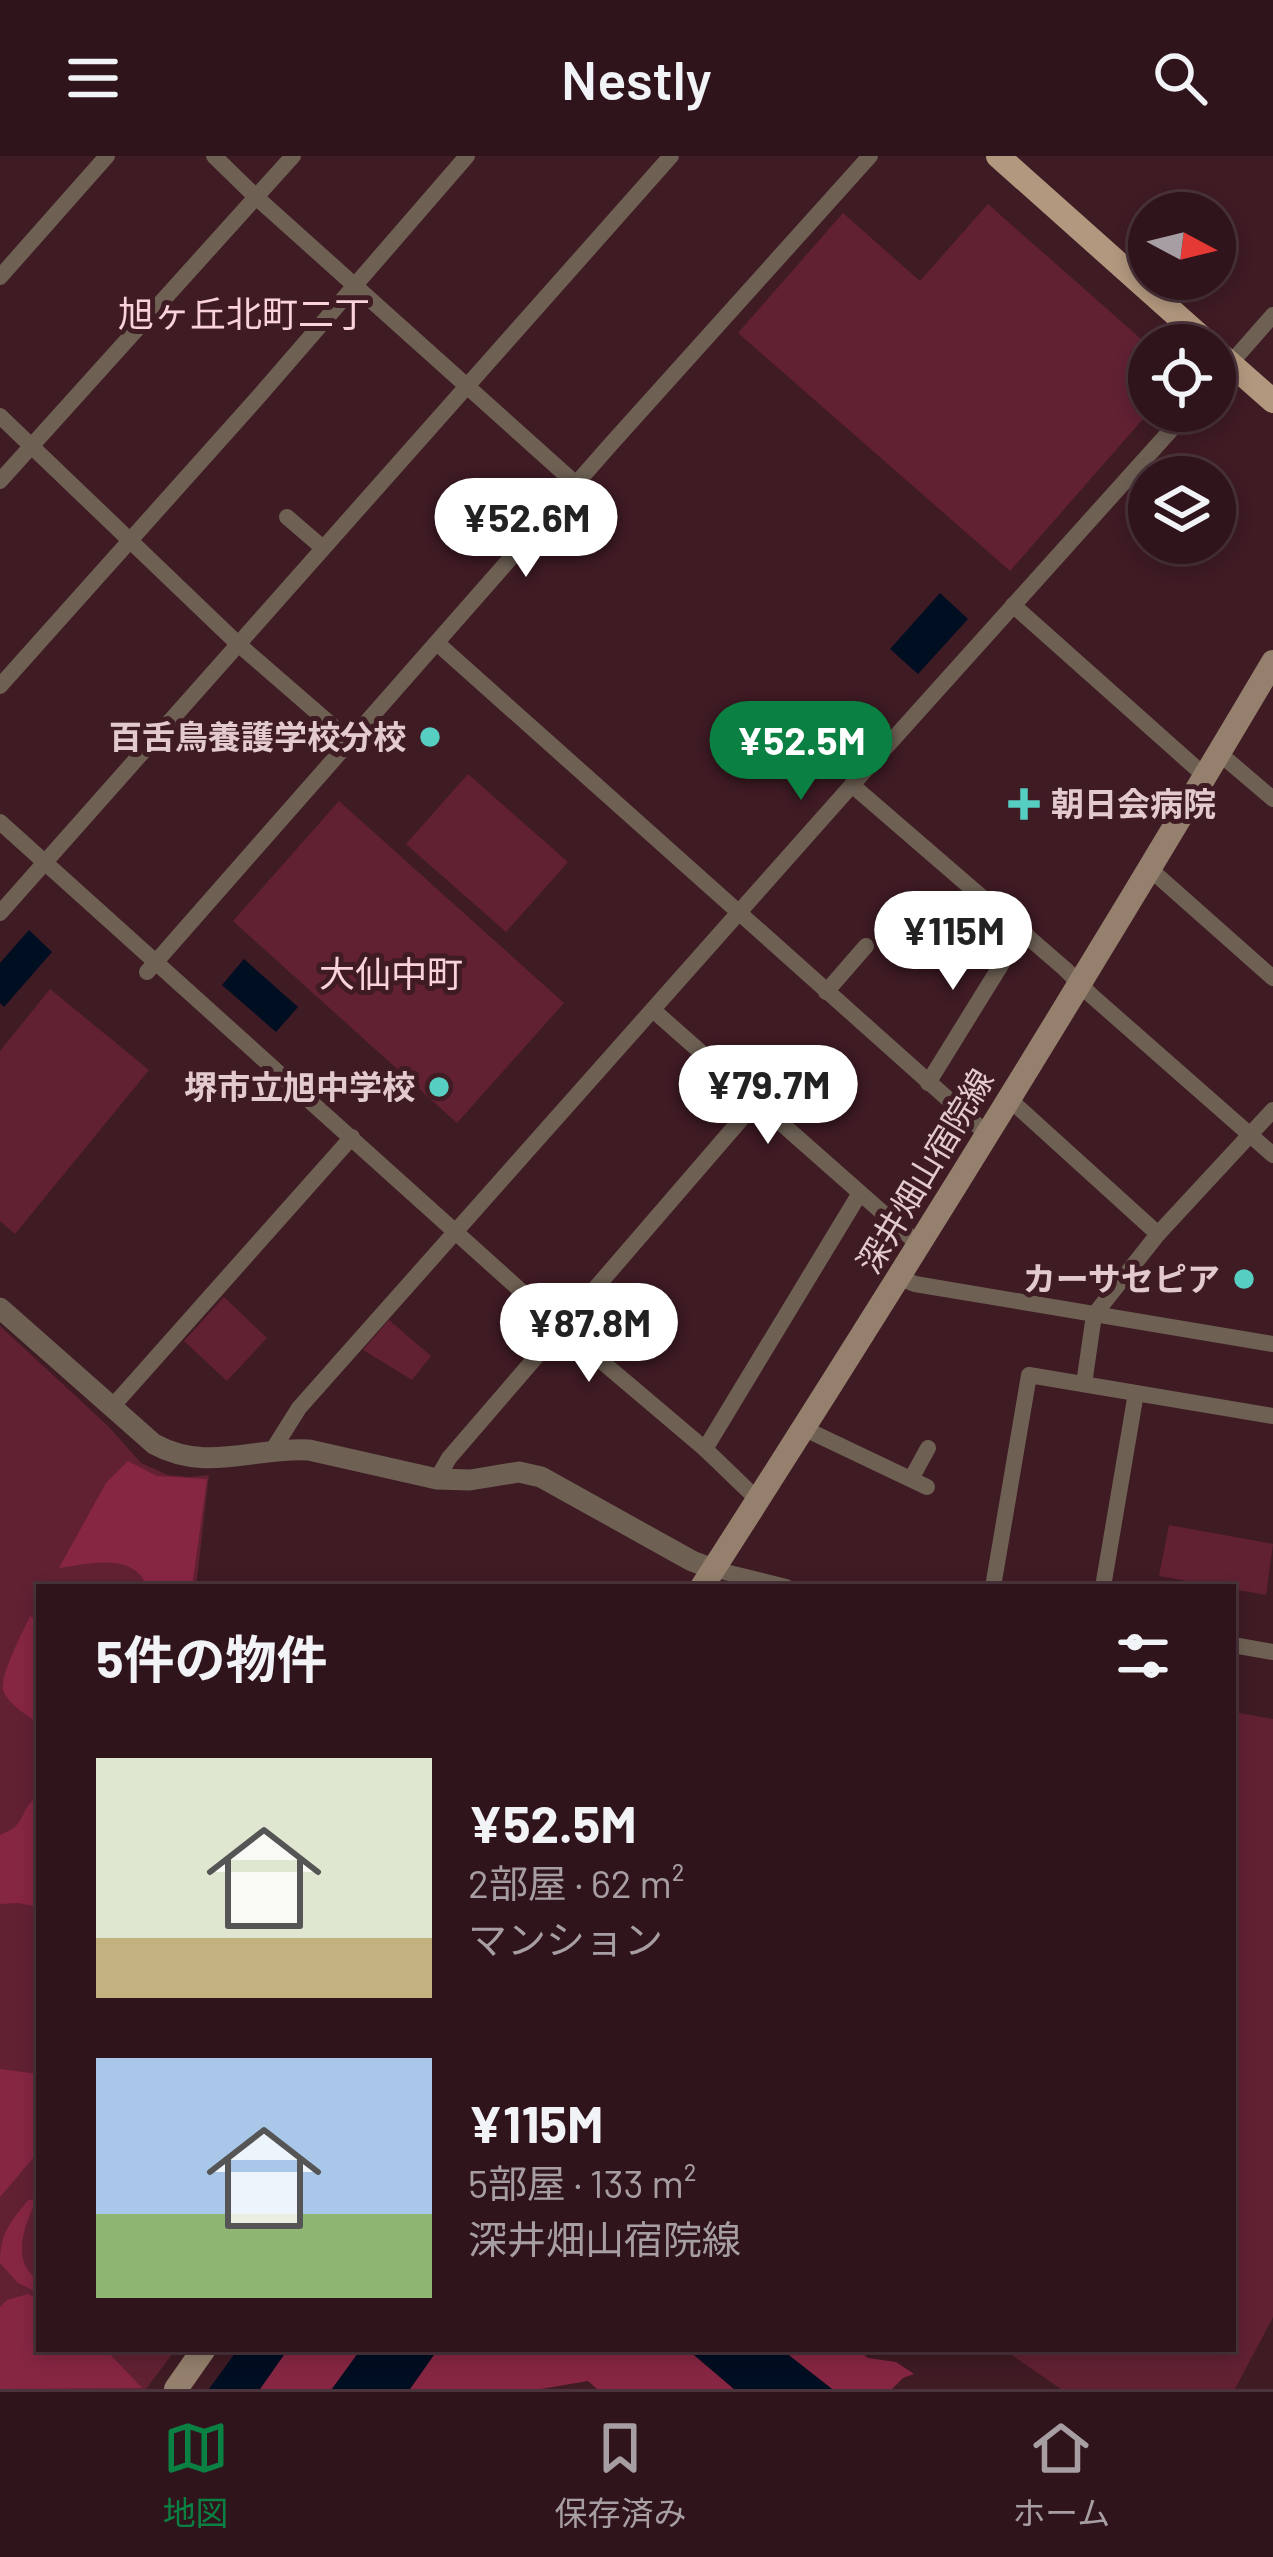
<!DOCTYPE html>
<html lang="ja">
<meta charset="utf-8">
<style>
:root{--surface:#2f141b;--page:#3b2128;--text:#f1f3f6;--muted:#a79ea3;--line:#4a333a;--accent:#0b8043}
body{margin:0;font-family:Barlow,"Noto Sans JP",sans-serif;background:var(--page);color:var(--text);height:100vh;display:flex;flex-direction:column;font-size:45px;white-space:nowrap}
*{box-sizing:border-box;margin:0}
p{font-size:39px;color:var(--muted)}
.icon{flex:none;width:66px;height:66px;fill:none;stroke:currentColor;stroke-width:2;stroke-linecap:round;stroke-linejoin:round}
.map{position:relative;flex:1;overflow:hidden}
.panel{position:absolute;left:36px;top:1428px;width:1200px;height:768px;display:flex;flex-direction:column;background:var(--surface);border-radius:0px;box-shadow:0 6px 18px #0003,0 0 0 3px var(--line)}
.panel>*{flex:none}
.needle{width:78px;rotate:97deg}
.controls{position:absolute;left:1128px;top:36px;display:grid;gap:24px}
.controls a{display:grid;place-items:center;width:108px;height:108px;border-radius:50%;background:var(--surface);box-shadow:0 6px 18px #0003,0 0 0 3px var(--line);font-size:60px}
.price{position:absolute;translate:-50% -102px;padding:0 27px;border-radius:42px;background:#fff;color:#222;font-size:39px;line-height:78px;filter:drop-shadow(0 3px 6px #0008)}
.price::after{content:'';position:absolute;left:50%;top:72px;width:36px;height:27px;margin-left:-18px;background:inherit;clip-path:polygon(0 0,100% 0,50% 100%)}
.price.current{background:var(--accent);color:#fff}
ul{padding:0;list-style:none}
li{display:flex;align-items:center;gap:36px;height:300px;padding:0 60px}
li span{display:grid;place-items:center;flex:none;width:336px;height:240px;border-radius:0px;color:#555}
li>.icon{margin-inline-start:auto}
span .icon{width:144px;height:144px;fill:#fffc;stroke-width:1}
li b{font-size:51px}
h2{display:flex;justify-content:space-between;align-items:center;height:144px;padding:0 60px;font-size:51px}
header{display:flex;justify-content:space-between;align-items:center;height:156px;padding:0 60px;background:var(--surface);font-size:54px;font-weight:600}
.dock{display:flex;justify-content:space-around;align-items:center;height:168px;border-top:3px solid var(--line);background:var(--surface);font-size:33px;color:var(--muted)}
.dock a{display:grid;justify-items:center;gap:6px}
.dock .current{color:var(--accent)}
.map>svg:first-child{display:block}
.green{fill:#612133}
.forest{fill:#862643}
.water{fill:#000e22}
.lines{fill:none;stroke-linecap:round;stroke-linejoin:round}
.minor{stroke:#6e6154;stroke-width:16}
.tertiary{stroke:#6e6154;stroke-width:21}
.secondary{stroke:#94806c;stroke-width:24}
.primary{stroke:#b2987e;stroke-width:24}
.poi-dot{fill:#57cec2;stroke:#3f1b24;stroke-width:4.5}
.labels{text-anchor:middle;stroke-width:10;stroke-linejoin:round;paint-order:stroke}
.poi-label{font-size:33px;font-weight:bold;fill:#e3cace;stroke:#3f1b24;text-anchor:end}
.street-label{font-size:33px;fill:#e3cace;stroke:#3f1b24}
.neighbourhood-label{font-size:36px;fill:#fad2d9;stroke:#3f1b24}
</style>
<header><svg class="icon" aria-label="menu" viewBox="0 0 24 24"><path d="M4 6h16M4 12h16M4 18h16"/></svg>Nestly<svg class="icon" aria-label="search" viewBox="0 0 24 24"><circle cx="10" cy="10" r="6"/><path d="M15 15l6 6"/></svg></header>
<div class="map">
<svg width="1273" height="2233" viewBox="0 0 1273 2233">
<rect width="100%" height="100%" fill="#3f1b24"/>
<!-- green -->
<g class="green">
<polygon points="988,48 1149,190 1150,255 1010,415 738,177 843,57 920,125"/>
<polygon points="468,618 568,706 506,776 406,688"/>
<polygon points="339,645 564,847 457,967 233,765"/>
<polygon points="50,833 149,914 15,1078 0,1065 0,895"/>
<polygon points="224,1141 267,1182 227,1225 184,1185"/>
<polygon points="389,1164 431,1200 412,1224 363,1194"/>
<polygon points="0,1170 108,1270 141,1307 168,1319 190,1321 209,1319 196,1431 39,1431 39,2193 176,2193 146,2233 0,2233"/>
<polygon points="1169,1369 1273,1388 1266,1439 1159,1420"/>
<polygon points="1233,1556 1273,1563 1273,2161 1235,2233 1061,2233 1003,2193 1233,2193"/>
</g>
<!-- forest -->
<g class="forest">
<path d="M128 1305 157 1320 207 1323 192 1431H147C134 1395 89 1408 59 1412L106 1327Z"/>
<path d="M30 1460 39 1467V1568C27 1559 8 1548 3 1534 0 1518 23 1476 30 1460Z"/>
<path d="M39 1641V1751L18 1747 0 1748V1679C5 1676 10 1675 15 1671 25 1662 24 1647 39 1641Z"/>
<polygon points="0,1913 39,1918 39,1995 0,2041"/>
<path d="M37 2043C25 2067 9 2107 39 2124V2137L18 2127 0 2107C0 2077 10 2067 28 2044Z"/>
<polygon points="28,2138 39,2143 39,2193 105,2193 142,2232 0,2233 0,2151 7,2144"/>
<polygon points="288,2193 361,2193 332,2233 260,2233"/>
<polygon points="438,2193 687,2193 734,2233 597,2233 588,2225 541,2233 410,2233"/>
<polygon points="781,2193 857,2193 868,2202 896,2206 914,2218 903,2222 892,2233 832,2233"/>
</g>
<!-- water -->
<g class="water">
<polygon points="940,437 968,463 918,518 890,493"/>
<polygon points="29,774 52,796 4,851 0,847 0,807"/>
<polygon points="244,803 298,851 276,876 222,829"/>
<polygon points="238,2193 288,2193 260,2233 209,2233"/>
<polygon points="361,2193 438,2193 410,2233 332,2233"/>
<polygon points="687,2193 781,2193 832,2233 734,2233"/>
</g>
<g class="lines">
<!-- minor -->
<g class="minor">
<polyline points="214,0 256,41 576,328"/>
<polyline points="0,121 107,0"/>
<polyline points="1215,225 1273,159"/>
<polyline points="0,260 237,487 350,585"/>
<polyline points="0,325 293,0"/>
<polyline points="287,361 323,392"/>
<polyline points="1013,449 1205,620"/>
<polyline points="437,487 986,977"/>
<polyline points="0,530 260,239 467,0"/>
<polyline points="1219,597 1273,643"/>
<polyline points="852,629 1065,813 1092,840 1273,999"/>
<polyline points="0,666 561,1171 705,1293 758,1344"/>
<polyline points="1150,713 1273,822"/>
<polyline points="0,757 671,0"/>
<polyline points="147,816 611,288 870,0"/>
<polyline points="826,836 866,790"/>
<polyline points="653,854 918,1088"/>
<polyline points="928,927 1022,775"/>
<polyline points="1008,942 1158,1078"/>
<polyline points="898,1121 915,1128 1273,1188"/>
<polyline points="1084,1228 1094,1159 1158,1078 1273,954"/>
<polyline points="112,1251 352,981"/>
<polyline points="803,1272 927,1331"/>
<polyline points="705,1293 860,1037"/>
<polyline points="272,1295 299,1252 852,629 1188,255"/>
<polyline points="437,1323 449,1302 756,946"/>
<polyline points="911,1323 928,1292"/>
<polyline points="713,1413 786,1431"/>
<polyline points="993,1431 1029,1219 1273,1260"/>
<polyline points="1103,1431 1136,1237"/>
<polyline points="1233,1489 1273,1496"/>
</g>
<!-- tertiary -->
<path class="tertiary" d="M0 1152 154 1288C207 1317 253 1291 309 1294L437 1323 470 1324 519 1316 541 1321 692 1405 713 1413"/>
<!-- secondary -->
<g class="secondary">
<path d="M702 1431C898 1126 1088 818 1273 506"/>
<polyline points="176,2233 204,2193"/>
</g>
<!-- primary -->
<g class="primary">
<polyline points="998,0 1210,189"/>
<polyline points="1215,194 1273,245"/>
</g>
</g>
<!-- markers -->
<g class="poi-dot">
<circle cx="430" cy="581" r="12"/>
<path d="M1018 630h12v12h12v12h-12v12h-12v-12h-12v-12h12z"/>
<circle cx="439" cy="931" r="12"/>
<circle cx="1244" cy="1123" r="12"/>
</g>
<g class="labels">
<!-- poi labels -->
<g class="poi-label">
<text x="406" y="593">百舌鳥養護学校分校</text>
<text x="1051" y="660" text-anchor="start">朝日会病院</text>
<text x="415" y="943">堺市立旭中学校</text>
<text x="1220" y="1135">カーサセピア</text>
</g>
<!-- street labels -->
<g class="street-label">
<text transform="translate(925 1015) rotate(-59)" y="12">深井畑山宿院線</text>
</g>
<!-- neighbourhood labels -->
<g class="neighbourhood-label">
<text x="244" y="171">旭ヶ丘北町二丁</text>
<text x="391" y="831">大仙中町</text>
</g>
</g>
</svg>
<div class="controls">
<a><svg class="needle" viewBox="-14 -14 28 28"><path d="M0-13l5 13h-10z" fill="#e53935"/><path d="M0 13l5-13h-10z" fill="#a79ea3"/></svg></a>
<a><svg class="icon" aria-label="locate" viewBox="0 0 24 24"><circle cx="12" cy="12" r="6"/><path d="M12 2v4M12 18v4M2 12h4M18 12h4"/></svg></a>
<a><svg class="icon" aria-label="layers" viewBox="0 0 24 24"><path d="M12 4l9 5-9 5-9-5zM3 14l9 5 9-5"/></svg></a>
</div>
<b class="price" style="left:526px;top:424px">¥52.6M</b>
<b class="price current" style="left:801px;top:647px">¥52.5M</b>
<b class="price" style="left:953px;top:837px">¥115M</b>
<b class="price" style="left:768px;top:991px">¥79.7M</b>
<b class="price" style="left:589px;top:1229px">¥87.8M</b>
<section class="panel">
<h2>5件の物件<svg class="icon" aria-label="filters" viewBox="0 0 24 24"><path d="M4 7h16M4 17h16"/><circle cx="9" cy="7" r="2"/><circle cx="15" cy="17" r="2"/></svg></h2>
<ul>
<li><span style="background:linear-gradient(#dfe7d0 75%,#c2b280 0)"><svg class="icon" aria-label="home" viewBox="0 0 24 24"><path d="M3 11l9-7 9 7M6 9v11h12V9"/></svg></span><div><b>¥52.5M</b><p>2部屋 · 62 m²</p><p>マンション</p></div></li>
<li><span style="background:linear-gradient(#a9c7e8 65%,#8fb573 0)"><svg class="icon" aria-label="home" viewBox="0 0 24 24"><path d="M3 11l9-7 9 7M6 9v11h12V9"/></svg></span><div><b>¥115M</b><p>5部屋 · 133 m²</p><p>深井畑山宿院線</p></div></li>
</ul>
</section>
</div>
<nav class="dock">
<a class="current"><svg class="icon" aria-label="map" viewBox="0 0 24 24"><path d="M3 6l6-2 6 2 6-2v14l-6 2-6-2-6 2zM9 4v14M15 6v14"/></svg>地図</a>
<a><svg class="icon" aria-label="saved" viewBox="0 0 24 24"><path d="M7 4h10v16l-5-4-5 4z"/></svg>保存済み</a>
<a><svg class="icon" aria-label="home" viewBox="0 0 24 24"><path d="M3 11l9-7 9 7M6 9v11h12V9"/></svg>ホーム</a>
</nav>
